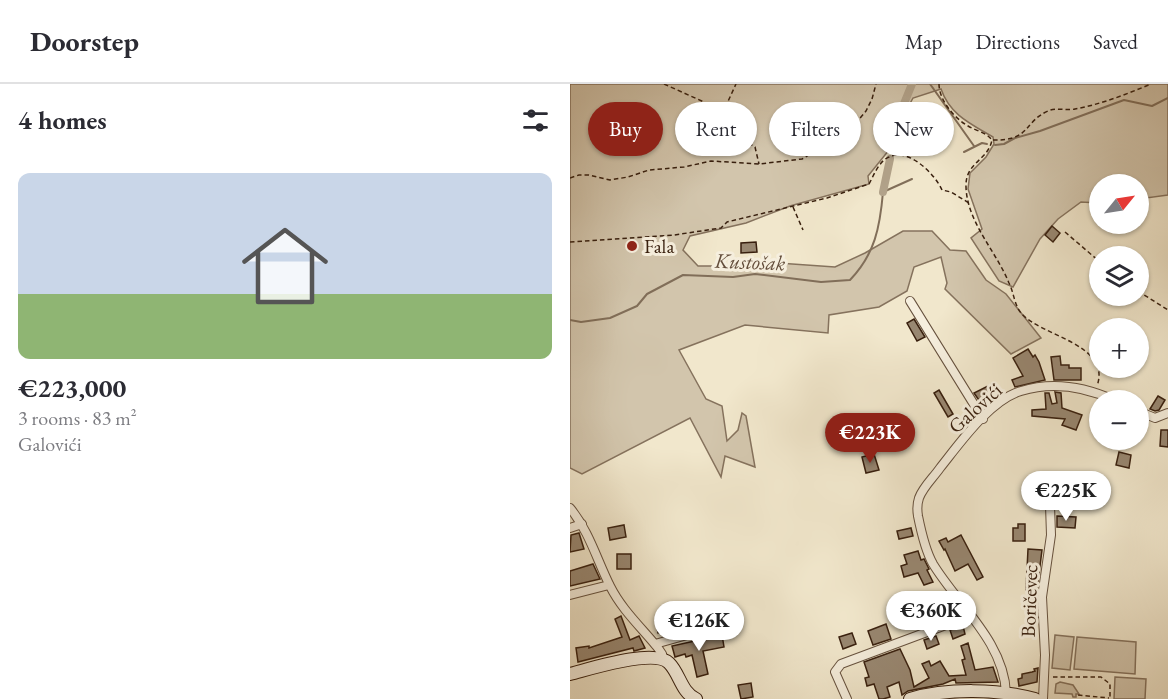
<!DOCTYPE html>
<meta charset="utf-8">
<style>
:root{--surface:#fff;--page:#f2f2f3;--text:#2b2b33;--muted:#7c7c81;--line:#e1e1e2;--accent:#8f2418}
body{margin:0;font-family:"EB Garamond",serif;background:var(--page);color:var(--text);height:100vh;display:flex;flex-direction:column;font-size:22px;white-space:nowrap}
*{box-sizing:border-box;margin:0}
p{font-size:20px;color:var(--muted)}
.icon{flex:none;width:33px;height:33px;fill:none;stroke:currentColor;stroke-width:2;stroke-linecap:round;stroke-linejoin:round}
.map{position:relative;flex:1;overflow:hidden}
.details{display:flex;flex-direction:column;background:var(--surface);width:570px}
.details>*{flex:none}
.hud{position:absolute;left:18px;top:18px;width:489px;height:54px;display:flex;gap:12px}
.needle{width:39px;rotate:60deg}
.buttons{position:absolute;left:519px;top:90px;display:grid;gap:12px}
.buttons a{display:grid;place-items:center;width:60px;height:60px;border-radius:50%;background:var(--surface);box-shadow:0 2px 4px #0004;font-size:30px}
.price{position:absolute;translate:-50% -51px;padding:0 14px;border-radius:21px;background:#fff;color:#222;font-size:20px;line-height:39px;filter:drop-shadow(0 2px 3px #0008)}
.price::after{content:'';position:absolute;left:50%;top:36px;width:18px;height:14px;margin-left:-9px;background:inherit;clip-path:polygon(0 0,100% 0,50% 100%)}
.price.active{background:var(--accent);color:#fff}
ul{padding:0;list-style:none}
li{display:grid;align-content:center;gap:12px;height:318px;padding:0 18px}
li span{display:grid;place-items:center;height:186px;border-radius:12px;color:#555}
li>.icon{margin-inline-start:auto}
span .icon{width:108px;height:108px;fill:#fffc;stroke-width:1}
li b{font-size:26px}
h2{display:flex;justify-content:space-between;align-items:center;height:72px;padding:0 18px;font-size:26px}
.tag{padding:0 21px;border-radius:27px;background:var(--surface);box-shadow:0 2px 4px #0004;font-size:21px;line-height:54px}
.tag.active{background:var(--accent);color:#fff}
header{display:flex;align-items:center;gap:36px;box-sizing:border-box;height:84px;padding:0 30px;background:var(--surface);border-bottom:2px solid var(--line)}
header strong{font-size:28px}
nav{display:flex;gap:33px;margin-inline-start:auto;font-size:21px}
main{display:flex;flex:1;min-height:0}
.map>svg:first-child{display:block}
.green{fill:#d2c5ac;stroke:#85725d;stroke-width:1.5}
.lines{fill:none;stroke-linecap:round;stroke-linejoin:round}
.stream{stroke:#816e59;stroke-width:2}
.canal{stroke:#b2a38b;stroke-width:8}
.building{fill:#988771;stroke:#381f0e;stroke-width:1.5}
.street-casing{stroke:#66513e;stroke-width:10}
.secondary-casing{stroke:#381f0e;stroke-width:14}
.path{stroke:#381f0e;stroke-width:1.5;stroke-dasharray:4.5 3;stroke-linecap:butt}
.street{stroke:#f6efde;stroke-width:8}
.secondary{stroke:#f6efde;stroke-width:12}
.poi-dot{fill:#8f2418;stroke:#f6efde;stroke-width:2}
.labels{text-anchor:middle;stroke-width:6;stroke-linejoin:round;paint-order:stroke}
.poi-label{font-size:20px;fill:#381f0e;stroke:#f6efde;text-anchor:start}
.street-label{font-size:20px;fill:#381f0e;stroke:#f6efde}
.water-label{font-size:21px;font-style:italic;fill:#634d3a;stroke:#f6efde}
</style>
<header>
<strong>Doorstep</strong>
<nav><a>Map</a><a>Directions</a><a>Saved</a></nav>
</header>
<main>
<section class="details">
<h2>4 homes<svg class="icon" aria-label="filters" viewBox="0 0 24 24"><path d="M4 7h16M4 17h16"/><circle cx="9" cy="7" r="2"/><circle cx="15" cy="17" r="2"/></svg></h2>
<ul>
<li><span style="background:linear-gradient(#c9d6e8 65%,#8fb573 0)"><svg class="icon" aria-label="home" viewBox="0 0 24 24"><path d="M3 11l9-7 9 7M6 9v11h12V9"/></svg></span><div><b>€223,000</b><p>3 rooms · 83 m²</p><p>Galovići</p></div></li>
</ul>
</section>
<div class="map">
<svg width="598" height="615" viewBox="0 0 598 615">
<rect width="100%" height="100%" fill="#f1e7cc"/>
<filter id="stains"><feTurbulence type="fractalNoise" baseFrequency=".00333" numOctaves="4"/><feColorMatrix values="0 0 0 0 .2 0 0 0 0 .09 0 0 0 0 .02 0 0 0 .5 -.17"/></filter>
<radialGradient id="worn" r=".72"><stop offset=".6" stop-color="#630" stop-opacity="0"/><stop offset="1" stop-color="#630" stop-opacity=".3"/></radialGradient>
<!-- green -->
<g class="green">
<path d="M0 0H598V111L569 115 568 100H530L529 119 511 118 488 135 470 155 443 203 429 197 401 154 412 145 398 105 400 89 416 73 424 60 423 53C401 40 380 31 371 5L343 14 337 25 322 28V34L329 37V57L319 66 298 92 299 100 220 122 176 139 120 152 113 166 128 182H168L208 179 265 183 295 169 333 147H362L380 166 396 167 416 196 436 210 471 254 441 270 375 205 377 199 371 173 344 183 337 207 309 223 259 231 258 249 175 241 109 266 136 315 152 322 157 357 168 346 172 329 176 332 185 383 155 372 151 393 120 334 12 390 0 384Z"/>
<polygon points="485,551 504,553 500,586 482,584"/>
<polygon points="507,553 566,558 565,590 504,585"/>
<polygon points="545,593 576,595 575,615 544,615"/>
<polygon points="490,598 503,601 509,610 506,610 506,613 503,613 502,610 485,609 486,600"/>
</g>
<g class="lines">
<!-- stream -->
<g class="stream">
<polyline points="360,0 404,62"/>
<polyline points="425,61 434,60 445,54 470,47 554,16 582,22 598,14"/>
<polyline points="394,68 412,59 417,60"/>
<path d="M0 236 11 238 40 234 67 222 77 210 113 191 163 193 185 190 251 198 280 196C305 170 310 143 313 108L342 95"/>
</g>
<!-- canal -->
<g class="canal">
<polyline points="329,32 342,0"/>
<polyline points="313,108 320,75"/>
</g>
</g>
<!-- building -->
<g class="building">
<polygon points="482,142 490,149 483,158 475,151"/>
<polygon points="186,158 187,168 171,169 171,159"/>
<polygon points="344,235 355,253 347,257 337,239"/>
<polygon points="458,265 463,273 465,271 469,278 475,296 445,303 442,296 453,292 443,274"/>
<polygon points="490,272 491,281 499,281 499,284 511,284 511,296 484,296 481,273"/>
<polygon points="424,299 431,309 413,322 404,309"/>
<polygon points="369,306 383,330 378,333 364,309"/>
<polygon points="485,308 491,309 492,324 512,331 506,346 492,341 495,335 462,332 462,326 476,325 475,309 479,309 482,320 487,319"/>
<polygon points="588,312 595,316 589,326 585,327 580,325"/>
<polygon points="591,346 598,346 598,363 590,362"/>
<polygon points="549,368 561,371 559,384 546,381"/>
<polygon points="304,370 309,386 296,389 292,373"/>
<polygon points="491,403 501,404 501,414 490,413"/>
<polygon points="487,432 506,433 505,444 487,443"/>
<polygon points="448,440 455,440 455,457 443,457 443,444 448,444"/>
<polygon points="54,441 56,453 40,456 38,444"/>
<polygon points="341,444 343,452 329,455 327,447"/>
<polygon points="9,449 14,465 0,468 1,451"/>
<polygon points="391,451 413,493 407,496 398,480 385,487 375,465 374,466 369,457 376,454 378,458"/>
<polygon points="458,465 472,466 467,506 456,506"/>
<polygon points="348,467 351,476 354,475 359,485 357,486 363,498 354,501 348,489 334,493 331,482 337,480 334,471"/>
<rect x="47" y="470" width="14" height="15"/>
<polygon points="23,480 30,495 0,502 0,487"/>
<polygon points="376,517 380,527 386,525 388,530 371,536 365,521"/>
<polygon points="457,517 466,517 467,536 459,536"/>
<polygon points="346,524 350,535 336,541 333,535 336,534 334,529"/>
<polygon points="51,532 60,556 69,552 75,564 64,567 63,564 8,578 6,564 19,562 19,564 52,553 45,535"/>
<polygon points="103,534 104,539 116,536 120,544 88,549 86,538"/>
<polygon points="316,540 321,555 303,561 298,547"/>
<polygon points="393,542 395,550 383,555 380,546"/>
<polygon points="282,549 286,560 273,565 269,553"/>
<polygon points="152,551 154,563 133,567 138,590 127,593 122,571 116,573 115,570 105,573 102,562"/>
<polygon points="366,552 369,560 357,565 354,556"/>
<polygon points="398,559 405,586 423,583 428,598 386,599 385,595 373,600 338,607 332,611 329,598 317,603 320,613 313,615 309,615 304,600 297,602 295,594 299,593 294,578 330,565 340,586 344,603 359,594 352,580 359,577 361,582 370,577 379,592 396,591 392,576 395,575 391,562"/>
<polygon points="468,584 467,598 449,602 448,595 452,594 452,590 462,588 465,587 464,585"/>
<polygon points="181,599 183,613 171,615 168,601"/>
</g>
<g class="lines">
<!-- street casing -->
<g class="street-casing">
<g id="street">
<polyline points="340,217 413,335"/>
<polyline points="568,327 585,334 598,329"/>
<path d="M0 424C19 447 27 476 40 502 52 526 71 543 88 564L92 570 93 574"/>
<polyline points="0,444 12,440"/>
<polyline points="0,511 39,501"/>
<polyline points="85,560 135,546"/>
<path d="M436 609C434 558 388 521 363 480 355 466 351 447 348 432 347 426 347 420 349 414 353 403 363 394 370 384 390 359 420 316 451 307 483 297 515 303 544 316"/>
<polyline points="277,615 265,588 271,580 400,532"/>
<polyline points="473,615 475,571 472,513 481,451 480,421"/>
</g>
</g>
<!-- secondary casing -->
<g class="secondary-casing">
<g id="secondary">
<path d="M0 590C20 585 84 564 99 579 110 590 111 608 126 615"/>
<path d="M340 615C377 604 429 605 465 615"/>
</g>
</g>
<!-- path -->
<g class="path">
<polyline points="94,0 134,18 149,37 163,49 185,63 189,80"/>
<path d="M369 0C369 16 384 34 398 42 406 47 416 48 422 56 418 77 395 78 396 103 397 138 426 167 439 199 444 209 444 220 451 229 470 252 542 260 527 302"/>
<polyline points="149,37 166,0"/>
<path d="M423 56C461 57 453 38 478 27 486 23 497 27 505 25 532 20 557 10 581 0"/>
<polyline points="0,94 9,91 19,91 40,96 58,93 79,86 114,83 141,77 189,80 232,75 280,46 296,27 302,15 306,0"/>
<polyline points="223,123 233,146"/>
<polyline points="495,148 530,178"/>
<path d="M0 158 104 151 151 144 157 138 257 114 299 100C304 91 309 77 319 73 338 63 365 90 372 106L381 108 399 119"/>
<polyline points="568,207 598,226"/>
<polyline points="483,593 531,593 540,600 540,615"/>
<polyline points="508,611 539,614"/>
</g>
<!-- street -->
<use href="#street" class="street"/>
<!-- secondary -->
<use href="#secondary" class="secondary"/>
</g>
<!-- markers -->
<circle class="poi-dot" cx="62" cy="162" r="6"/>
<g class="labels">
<!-- poi labels -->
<g class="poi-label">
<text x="74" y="169">Fala</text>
</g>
<!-- street labels -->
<g class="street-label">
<text transform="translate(405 324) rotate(-42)" y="7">Galovići</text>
<text transform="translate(459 517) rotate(-88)" y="7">Boričevec</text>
</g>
<!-- water labels -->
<g class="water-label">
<text transform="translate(180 178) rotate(2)" y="7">Kustošak</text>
</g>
</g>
<rect width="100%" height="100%" filter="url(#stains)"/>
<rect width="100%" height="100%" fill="url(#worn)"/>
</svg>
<div class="buttons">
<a><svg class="needle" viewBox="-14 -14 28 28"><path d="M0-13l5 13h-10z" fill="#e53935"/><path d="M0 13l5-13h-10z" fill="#7c7c81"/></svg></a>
<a><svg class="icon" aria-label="layers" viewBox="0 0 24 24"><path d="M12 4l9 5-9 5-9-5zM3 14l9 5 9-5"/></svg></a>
<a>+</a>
<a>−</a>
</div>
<b class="price active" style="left:300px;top:380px">€223K</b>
<b class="price" style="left:496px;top:438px">€225K</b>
<b class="price" style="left:361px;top:558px">€360K</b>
<b class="price" style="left:129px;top:568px">€126K</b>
<div class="hud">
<a class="tag active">Buy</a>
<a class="tag">Rent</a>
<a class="tag">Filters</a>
<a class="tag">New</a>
</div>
</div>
</main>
